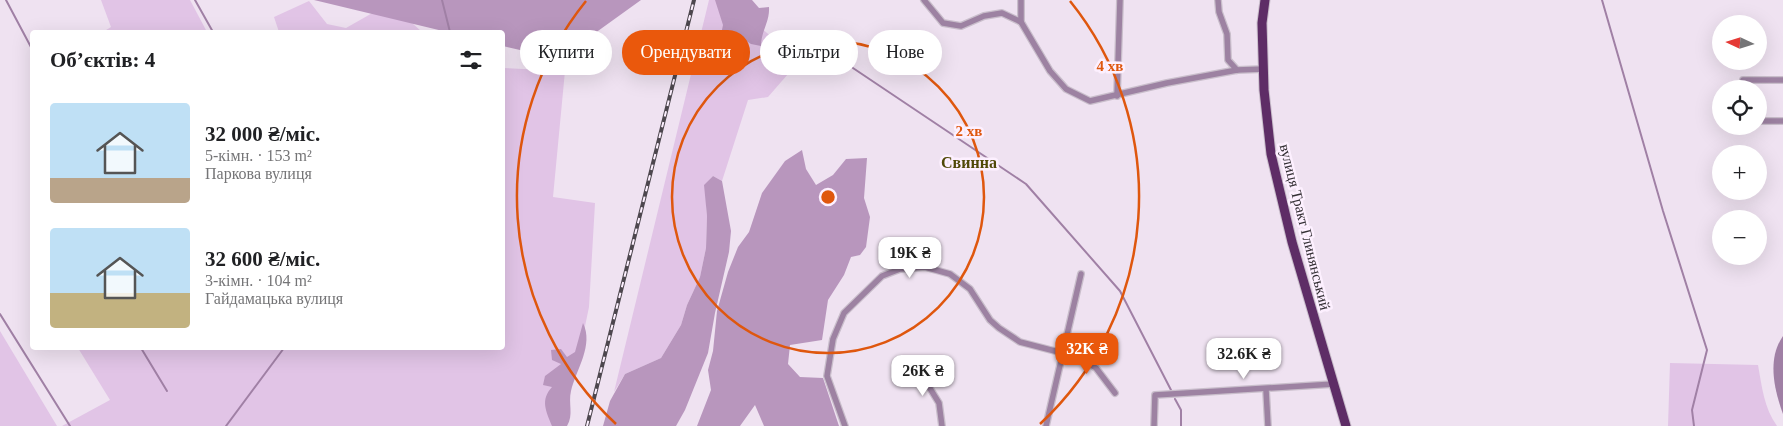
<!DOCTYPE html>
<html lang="uk">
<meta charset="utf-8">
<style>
:root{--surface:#fff;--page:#f6f6f6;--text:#202124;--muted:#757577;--accent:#ea580c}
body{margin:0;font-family:"Times New Roman",serif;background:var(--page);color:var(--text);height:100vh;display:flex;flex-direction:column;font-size:19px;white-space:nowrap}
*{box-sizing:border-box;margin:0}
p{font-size:16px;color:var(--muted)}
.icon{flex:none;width:28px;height:28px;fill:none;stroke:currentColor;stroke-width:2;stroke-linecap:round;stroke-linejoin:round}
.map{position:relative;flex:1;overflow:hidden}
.sheet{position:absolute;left:30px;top:30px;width:475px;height:320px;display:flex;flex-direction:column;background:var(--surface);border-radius:5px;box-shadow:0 5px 20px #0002}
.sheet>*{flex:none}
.guide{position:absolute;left:520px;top:30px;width:475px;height:45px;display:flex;gap:10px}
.needle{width:32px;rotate:274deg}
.controls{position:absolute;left:1712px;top:15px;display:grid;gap:10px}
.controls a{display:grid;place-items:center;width:55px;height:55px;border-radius:50%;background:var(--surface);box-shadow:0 5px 20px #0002;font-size:25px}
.price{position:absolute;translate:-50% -42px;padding:0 11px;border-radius:10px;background:#fff;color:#222;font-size:16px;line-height:32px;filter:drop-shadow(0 1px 2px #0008)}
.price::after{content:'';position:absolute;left:50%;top:30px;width:15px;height:11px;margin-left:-8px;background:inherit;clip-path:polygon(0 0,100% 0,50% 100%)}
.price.on{background:var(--accent);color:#fff}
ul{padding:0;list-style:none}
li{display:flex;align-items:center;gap:15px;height:125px;padding:0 20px}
li span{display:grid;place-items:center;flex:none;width:140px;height:100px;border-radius:5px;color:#555}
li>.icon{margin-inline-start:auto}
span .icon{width:60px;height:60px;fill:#fffc;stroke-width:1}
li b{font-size:21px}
h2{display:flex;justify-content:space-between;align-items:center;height:60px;padding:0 20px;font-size:21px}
.pill{padding:0 18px;border-radius:22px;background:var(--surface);box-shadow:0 5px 20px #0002;font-size:18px;line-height:45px}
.pill.on{background:var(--accent);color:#fff}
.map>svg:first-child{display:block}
.green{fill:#e1c4e6}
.forest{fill:#b896bd}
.water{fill:#a080a5}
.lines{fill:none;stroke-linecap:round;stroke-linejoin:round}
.stream{stroke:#a080a5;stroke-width:2}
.street-casing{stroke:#c9becb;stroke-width:8}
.primary-casing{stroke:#c9becb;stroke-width:11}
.street{stroke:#9d82a2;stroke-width:5.5}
.primary{stroke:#5e2d66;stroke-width:9}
.rail-casing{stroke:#4d474e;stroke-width:4}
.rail{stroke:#fdf0ff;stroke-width:2;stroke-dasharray:5.5;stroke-linecap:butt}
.ring{fill:none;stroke:#df570e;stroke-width:2.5}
.labels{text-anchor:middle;stroke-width:5;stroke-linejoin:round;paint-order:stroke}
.street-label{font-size:15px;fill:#332f34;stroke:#fdf0ff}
.neighbourhood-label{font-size:16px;font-weight:bold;fill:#504908;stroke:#fdf0ff}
.centre{fill:#df570e;stroke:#fdf0ff;stroke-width:2.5}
.ring-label{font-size:15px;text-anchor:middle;font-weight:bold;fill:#df570e;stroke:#fdf0ff;stroke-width:5;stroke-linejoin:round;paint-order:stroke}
</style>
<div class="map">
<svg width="1783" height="426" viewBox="0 0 1783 426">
<rect width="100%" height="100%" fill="#efe2f1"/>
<!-- green -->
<g class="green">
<polygon points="101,0 190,0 207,32 103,32 111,27"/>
<polygon points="709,0 728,0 780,44 802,58 768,97 748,100 722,181 713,176 705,185 707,216 706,248 700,277 687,305 681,325 661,358 625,374 614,392"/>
<polygon points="309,1 327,24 346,28 390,3 422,32 279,32 274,17"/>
<polygon points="503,68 565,71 553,197 595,203 589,307 577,365 560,426 62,426 110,400 78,348 502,348"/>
<polygon points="0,331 57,426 0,426"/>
<path d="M1670 363 1758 365C1762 387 1764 408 1777 426H1668Z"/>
</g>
<!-- forest -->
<g class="forest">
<polygon points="314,0 641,0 559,59 503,46 502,32 447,32"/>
<path d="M715 0H752L759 8 769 7C770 22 761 31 761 46L751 44 743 39C740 50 742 58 737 67L729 61 719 44 723 25Z"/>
<polygon points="802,150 806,169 816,185 833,175 846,159 867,158 864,198 870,217 866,247 860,255 851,257 844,275 828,300 822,340 790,345 788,364 800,377 823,378 839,426 764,426 755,405 740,426 697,426 711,390 708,370 713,351 717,311 728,272 738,247 749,232 762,193 785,161"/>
<polygon points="713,176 722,181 731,231 729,252 715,313 708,353 685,410 676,426 603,426 610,401 625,374 661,358 681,325 687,305 700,277 706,248 707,216 704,185"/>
<path d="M583 323C594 345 576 370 571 391 568 403 574 415 567 426H552C546 411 540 400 552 387L543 385 545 376 561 364 552 360 551 350 561 349 567 357 575 352Z"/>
</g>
<!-- water -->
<path class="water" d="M1783 336V414C1774 389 1767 359 1783 336Z"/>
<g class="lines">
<!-- stream -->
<g class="stream">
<polyline points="6,0 32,49"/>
<polyline points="195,0 213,32"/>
<polyline points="442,0 450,32"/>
<polyline points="1602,0 1663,211 1707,350 1692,410 1694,426"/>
<polyline points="657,45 698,57"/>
<polyline points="768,61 838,58 1026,184 1120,291 1171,390"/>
<polyline points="0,314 70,426"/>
<polyline points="141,348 167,391"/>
<polyline points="1175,399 1181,410 1181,426"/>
<polyline points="226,426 284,348"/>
</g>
<!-- street casing -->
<g class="street-casing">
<g id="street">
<polyline points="924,0 943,23 961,26 984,16 1002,13 1021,22 1050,71 1066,89 1090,101 1167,83 1237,70 1264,69"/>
<polyline points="1218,0 1219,12 1227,34 1228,60 1237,70"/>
<polyline points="1021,22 1021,0"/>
<polyline points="1743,80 1783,80"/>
<polyline points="1117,96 1120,0"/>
<polyline points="1759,121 1783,121"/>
<polyline points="915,364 939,403 942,426"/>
<polyline points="1266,390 1268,426"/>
<polyline points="845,426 827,376 833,339 844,313 882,276 900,269 925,267 950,274 970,289 990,320 999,328 1020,342 1078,357 1096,368 1115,393"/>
<polyline points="1046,426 1081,274"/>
<polyline points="1154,426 1155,395 1334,384"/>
</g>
</g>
<!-- primary casing -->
<g class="primary-casing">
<polyline id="primary" points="1265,0 1262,23 1264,90 1271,154 1292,242 1346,426"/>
</g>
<!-- street -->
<use href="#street" class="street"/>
<!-- primary -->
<use href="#primary" class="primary"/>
<!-- rail casing -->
<g class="rail-casing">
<polyline id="rail" points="587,426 694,0"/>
</g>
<!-- rail -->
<use href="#rail" class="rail"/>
</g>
<!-- distance rings -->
<g class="ring">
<circle cx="828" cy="197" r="156"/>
<path d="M616 424A311 311 0 0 1 586 1M1070 1A311 311 0 0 1 1040 424"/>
</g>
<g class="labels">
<!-- street labels -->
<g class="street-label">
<text transform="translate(1305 227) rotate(76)" y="5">вулиця Тракт Глинянський</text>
</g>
<!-- neighbourhood labels -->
<g class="neighbourhood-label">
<text x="969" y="168">Свинна</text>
</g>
</g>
<circle cx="828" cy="197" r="8" class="centre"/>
<g class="ring-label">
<text x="1110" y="71">4 хв</text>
<text x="969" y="136">2 хв</text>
</g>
</svg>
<div class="controls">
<a><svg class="needle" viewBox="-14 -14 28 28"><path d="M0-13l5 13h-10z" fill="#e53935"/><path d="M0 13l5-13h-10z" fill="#757577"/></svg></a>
<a><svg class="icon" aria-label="locate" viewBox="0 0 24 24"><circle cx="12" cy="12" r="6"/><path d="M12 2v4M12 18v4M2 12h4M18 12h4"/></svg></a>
<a>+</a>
<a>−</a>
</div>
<b class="price" style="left:910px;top:279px">19K ₴</b>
<b class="price on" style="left:1087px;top:375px">32K ₴</b>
<b class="price" style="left:1244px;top:380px">32.6K ₴</b>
<b class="price" style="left:923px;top:397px">26K ₴</b>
<div class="guide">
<a class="pill">Купити</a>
<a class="pill on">Орендувати</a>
<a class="pill">Фільтри</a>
<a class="pill">Нове</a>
</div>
<section class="sheet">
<h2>Об’єктів: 4<svg class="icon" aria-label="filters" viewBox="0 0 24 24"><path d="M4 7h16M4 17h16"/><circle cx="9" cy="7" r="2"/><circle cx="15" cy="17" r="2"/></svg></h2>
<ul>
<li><span style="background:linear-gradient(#bfe0f5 75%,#b9a48a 0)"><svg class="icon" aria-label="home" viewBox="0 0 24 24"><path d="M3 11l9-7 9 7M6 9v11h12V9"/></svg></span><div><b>32 000 ₴/міс.</b><p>5-кімн. · 153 m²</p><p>Паркова вулиця</p></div></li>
<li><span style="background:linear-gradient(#bfe0f5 65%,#c2b280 0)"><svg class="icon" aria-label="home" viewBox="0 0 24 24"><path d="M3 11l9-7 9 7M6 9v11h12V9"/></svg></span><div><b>32 600 ₴/міс.</b><p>3-кімн. · 104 m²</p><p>Гайдамацька вулиця</p></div></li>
</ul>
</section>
</div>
